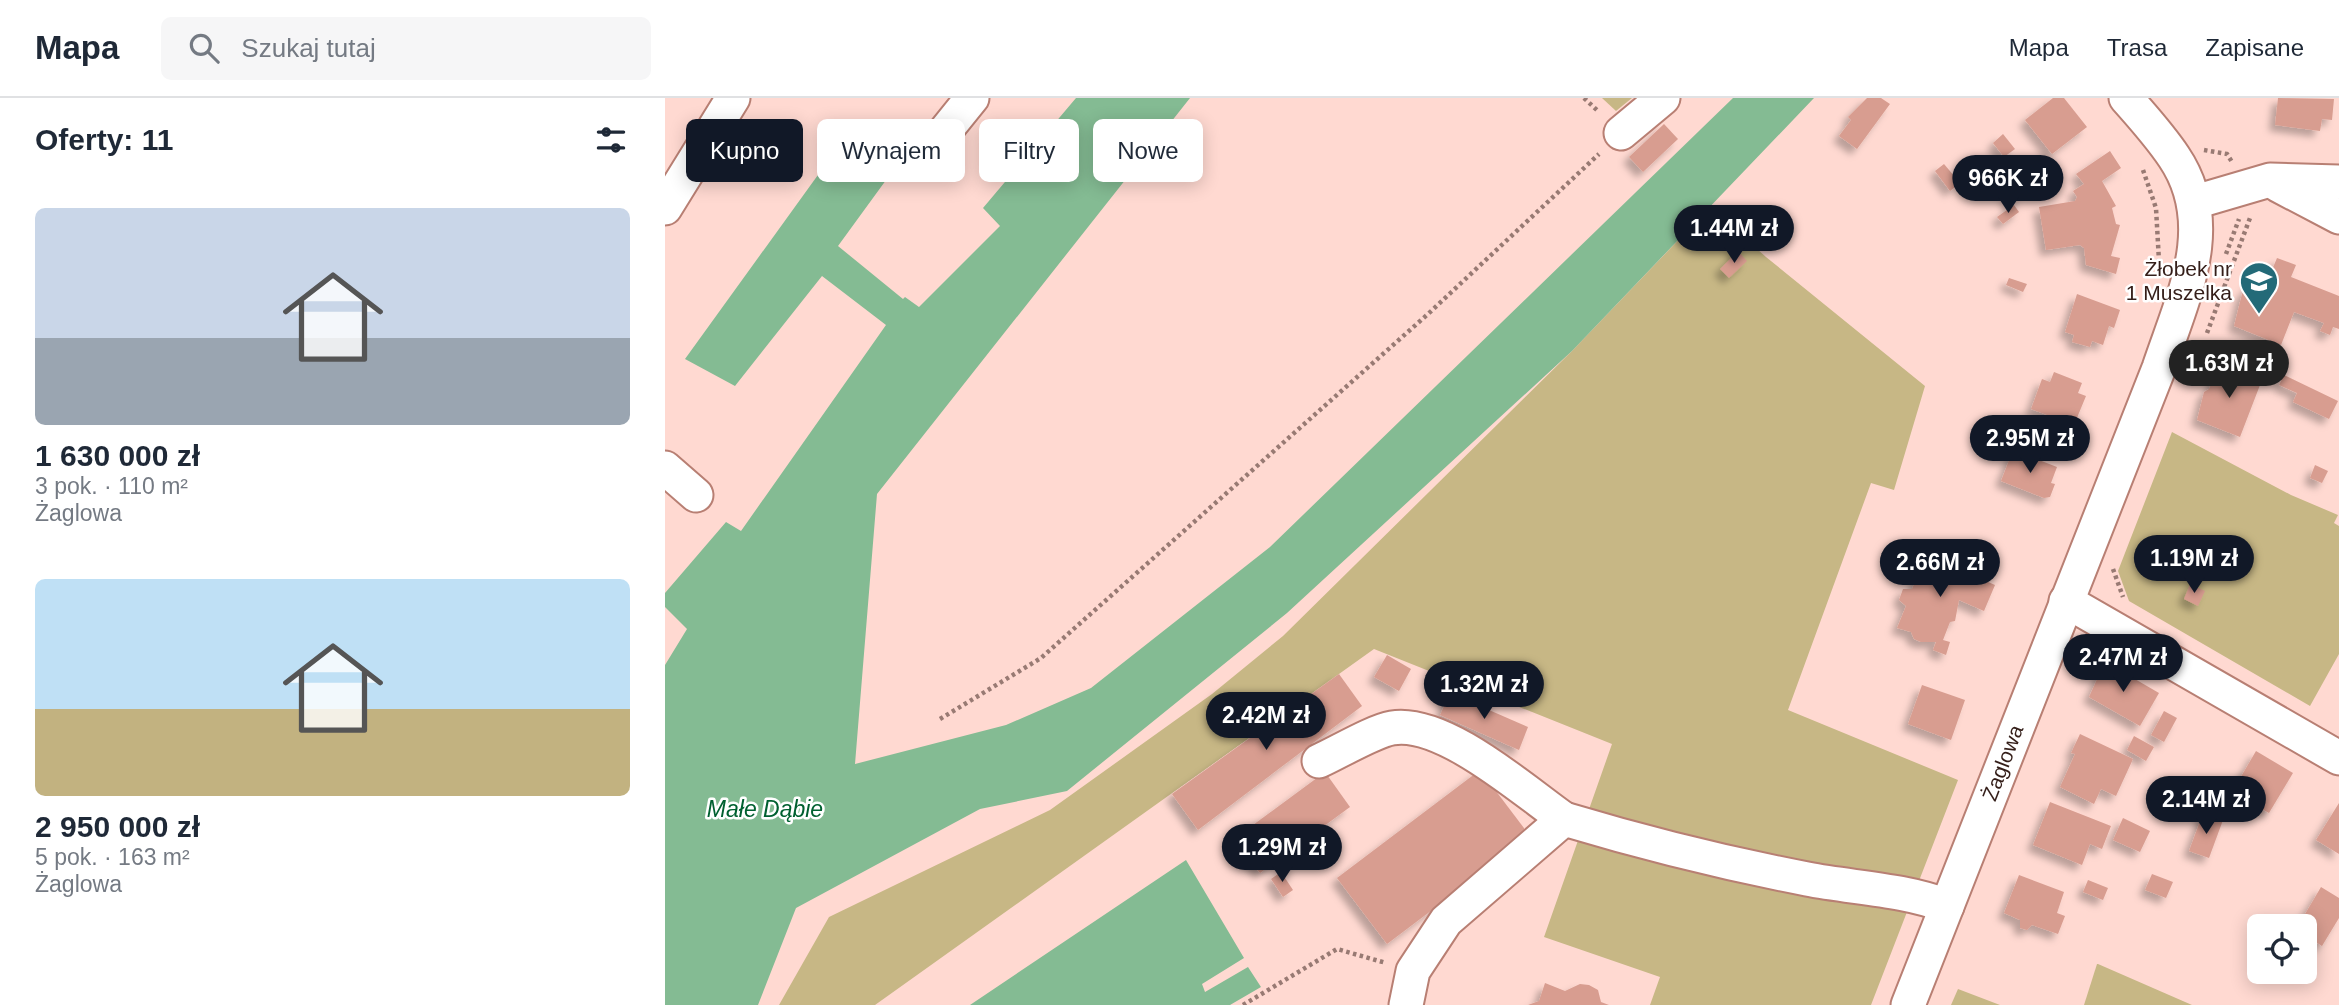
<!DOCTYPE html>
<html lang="pl">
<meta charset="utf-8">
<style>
:root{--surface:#fff;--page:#f6f6f7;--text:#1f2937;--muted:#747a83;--line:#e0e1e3;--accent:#111827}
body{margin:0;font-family:Arial,sans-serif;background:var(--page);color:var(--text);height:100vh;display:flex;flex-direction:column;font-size:26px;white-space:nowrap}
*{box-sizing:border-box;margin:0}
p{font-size:23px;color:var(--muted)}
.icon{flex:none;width:38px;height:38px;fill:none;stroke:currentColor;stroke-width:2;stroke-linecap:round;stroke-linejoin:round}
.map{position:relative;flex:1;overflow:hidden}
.side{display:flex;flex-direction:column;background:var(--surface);width:665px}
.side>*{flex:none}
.banner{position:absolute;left:21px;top:21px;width:665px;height:63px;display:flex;gap:14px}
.controls{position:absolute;left:1582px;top:816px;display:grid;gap:14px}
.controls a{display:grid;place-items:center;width:70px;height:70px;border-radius:10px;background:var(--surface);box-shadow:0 4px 18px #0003;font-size:35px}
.price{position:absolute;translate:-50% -60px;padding:0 16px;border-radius:24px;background:var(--accent);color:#fff;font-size:23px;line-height:46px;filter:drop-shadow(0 2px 4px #0008)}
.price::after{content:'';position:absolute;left:50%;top:42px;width:21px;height:16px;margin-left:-10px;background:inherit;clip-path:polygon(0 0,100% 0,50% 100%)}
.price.current{background:#222;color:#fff}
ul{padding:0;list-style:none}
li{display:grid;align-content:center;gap:14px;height:371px;padding:0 35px}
li span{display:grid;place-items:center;height:217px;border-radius:10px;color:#555}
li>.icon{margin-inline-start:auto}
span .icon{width:126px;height:126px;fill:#fffc;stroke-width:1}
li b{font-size:30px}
h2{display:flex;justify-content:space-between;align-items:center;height:84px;padding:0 35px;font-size:30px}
.chip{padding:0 24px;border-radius:10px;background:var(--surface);box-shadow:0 4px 18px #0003;font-size:24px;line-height:63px}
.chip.current{background:var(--accent);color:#fff}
header{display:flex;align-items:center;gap:42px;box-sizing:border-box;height:98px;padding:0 35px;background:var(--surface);border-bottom:2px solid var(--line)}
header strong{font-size:33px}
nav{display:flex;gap:38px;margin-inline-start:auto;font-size:24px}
.search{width:490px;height:63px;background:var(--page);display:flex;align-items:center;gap:18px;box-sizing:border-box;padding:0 24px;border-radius:10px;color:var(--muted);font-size:26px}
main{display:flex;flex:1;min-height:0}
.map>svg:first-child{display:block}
.green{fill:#c7b785}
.water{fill:#84bb93}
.building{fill:#d89d90;filter:url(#shadow)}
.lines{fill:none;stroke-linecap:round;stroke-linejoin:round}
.minor-casing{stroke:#b87f73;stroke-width:37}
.path{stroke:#987a73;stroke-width:4.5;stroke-dasharray:3.5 3.5;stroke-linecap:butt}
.minor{stroke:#fff;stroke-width:33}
.labels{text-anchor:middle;stroke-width:5;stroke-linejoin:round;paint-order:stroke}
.poi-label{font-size:21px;fill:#341e19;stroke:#fff;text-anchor:end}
.street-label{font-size:21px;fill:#341e19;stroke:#fff}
.water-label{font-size:23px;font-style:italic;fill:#006030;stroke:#fff}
</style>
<header>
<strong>Mapa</strong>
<div class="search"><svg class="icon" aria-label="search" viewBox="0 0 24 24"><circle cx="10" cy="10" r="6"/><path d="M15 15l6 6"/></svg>Szukaj tutaj</div>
<nav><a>Mapa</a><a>Trasa</a><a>Zapisane</a></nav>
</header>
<main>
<section class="side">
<h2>Oferty: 11<svg class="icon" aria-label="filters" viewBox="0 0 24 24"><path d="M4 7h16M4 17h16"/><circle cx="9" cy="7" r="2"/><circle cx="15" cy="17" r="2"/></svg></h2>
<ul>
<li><span style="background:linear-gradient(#c9d6e8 60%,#9aa5b1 0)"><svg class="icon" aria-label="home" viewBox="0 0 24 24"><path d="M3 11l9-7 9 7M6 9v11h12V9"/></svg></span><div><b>1 630 000 zł</b><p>3 pok. · 110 m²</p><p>Żaglowa</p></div></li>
<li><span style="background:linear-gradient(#bfe0f5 60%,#c2b280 0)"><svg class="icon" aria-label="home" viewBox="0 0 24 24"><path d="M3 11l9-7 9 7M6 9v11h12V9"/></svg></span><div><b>2 950 000 zł</b><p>5 pok. · 163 m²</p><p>Żaglowa</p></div></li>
</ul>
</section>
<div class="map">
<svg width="1674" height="907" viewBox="0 0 1674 907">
<defs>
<filter id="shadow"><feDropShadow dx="-6" dy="6" stdDeviation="3.5" flood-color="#0004"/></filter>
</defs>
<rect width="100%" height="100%" fill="#ffd9d1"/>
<!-- green -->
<g class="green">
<polygon points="937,0 967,0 951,13"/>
<polygon points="1045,109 1101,159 1260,288 1229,392 1206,385 1123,612 1293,682 1206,907 985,907 995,879 879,839 947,646 709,551 210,907 114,907 164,819 385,712 547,596 618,538 907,253"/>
<polygon points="1507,334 1626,397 1673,417 1669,425 1674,428 1674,556 1645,608 1464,503 1453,473"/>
<polygon points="1432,866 1433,866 1527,907 1419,907"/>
<polygon points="1293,891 1335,907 1286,907"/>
</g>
<!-- water -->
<g class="water">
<polygon points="411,0 525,0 212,396 190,666 341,627 426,590 605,449 1068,0 1149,0 907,253 622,515 402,693 315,711 131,810 93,907 0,907 0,567 22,531 0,509 0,495 61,424 76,433 221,227 157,178 70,288 20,261 189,27 232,67 173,148 238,201 240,199 254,209 335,128 318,110"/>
<polygon points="521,762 579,860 537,886 540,894 583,869 596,889 565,907 305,907"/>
</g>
<!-- building -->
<g class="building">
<polygon points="1202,0 1216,0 1225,6 1192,51 1174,38 1186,22 1183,19"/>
<polygon points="1388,0 1399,0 1422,29 1387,56 1360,22"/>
<polygon points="1613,0 1669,1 1667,22 1657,21 1655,33 1610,27"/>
<polygon points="999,26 1013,41 978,74 964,59"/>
<polygon points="1338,36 1350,51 1339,59 1328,45"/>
<polygon points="1445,53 1456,70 1437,83 1451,108 1447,110 1451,126 1455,127 1446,158 1455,160 1451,176 1421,167 1419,150 1415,147 1381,152 1374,109 1410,103 1412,99 1408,93 1419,86 1411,76"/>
<polygon points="1279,66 1295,85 1285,93 1270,73"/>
<polygon points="1349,107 1354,114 1338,126 1332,119"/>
<polygon points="1073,153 1082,163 1064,180 1055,171"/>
<polygon points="1612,160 1631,167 1626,179 1674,198 1674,231 1668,229 1665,237 1655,233 1659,225 1629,214 1616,247 1569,228 1577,196 1587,184 1593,166 1607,172"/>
<polygon points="1344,180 1362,186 1358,194 1341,187"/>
<polygon points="1412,196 1455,212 1449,230 1444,228 1438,247 1427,243 1425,249 1407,244 1409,237 1400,234"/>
<polygon points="1568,265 1588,273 1583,283 1595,287 1575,339 1532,322 1539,294 1544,291 1553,270 1564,275"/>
<polygon points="1389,274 1417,285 1413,295 1421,298 1409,327 1366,311 1377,281 1385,284"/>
<polygon points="1619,277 1673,303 1664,321 1628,304 1632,295 1614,287"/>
<polygon points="1348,352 1392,369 1386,385 1390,386 1385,399 1379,400 1336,383"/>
<polygon points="1650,367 1663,373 1657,385 1645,380"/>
<polygon points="1262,455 1275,460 1282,457 1289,460 1293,467 1307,472 1305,476 1330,487 1319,513 1294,502 1290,523 1285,524 1278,542 1285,544 1281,557 1268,552 1271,544 1256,544 1249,541 1246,534 1232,530 1241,508 1234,502 1238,491 1247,491"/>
<polygon points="1525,486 1540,493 1533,508 1519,501"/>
<polygon points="722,557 746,571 734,593 709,579"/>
<polygon points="1444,566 1494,595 1475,628 1424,599 1438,568"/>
<polygon points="674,576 697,608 533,732 507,696"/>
<polygon points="1257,587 1300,602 1286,642 1243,626"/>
<polygon points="785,595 863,629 854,652 775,617"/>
<polygon points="1499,613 1512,620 1499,644 1486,637"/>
<polygon points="1415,636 1468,661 1451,698 1436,691 1429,706 1395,689 1410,656 1406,655"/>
<polygon points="1469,638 1489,649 1481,663 1462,652"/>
<polygon points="1591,653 1628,675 1604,715 1567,694"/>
<polygon points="815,672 865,738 722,846 672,780"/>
<polygon points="660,674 685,709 595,775 569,741"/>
<polygon points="1385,704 1446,728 1437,751 1425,746 1417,767 1368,747"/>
<polygon points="1674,705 1674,756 1651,742"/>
<polygon points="1538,715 1558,722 1544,760 1524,753"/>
<polygon points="1458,720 1485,733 1475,754 1448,742"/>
<polygon points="616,774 628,792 618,799 606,781"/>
<polygon points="1487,776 1508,784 1501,800 1480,792"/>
<polygon points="1354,777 1399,794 1392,815 1400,818 1393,836 1367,827 1362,832 1355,830 1355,822 1339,815"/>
<polygon points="1423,782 1443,790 1438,802 1418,794"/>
<polygon points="1656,789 1674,800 1674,820 1657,848 1640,837 1640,828 1633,828"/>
<polygon points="880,885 900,893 915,886 924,887 933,892 936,904 944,907 863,907 874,903"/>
</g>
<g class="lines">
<!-- minor casing -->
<g class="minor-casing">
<g id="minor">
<polyline points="956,35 998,0"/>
<polyline points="261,57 307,0"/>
<polyline points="1613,87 1674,119"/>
<polyline points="1530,104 1605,82 1674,84"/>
<polyline points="0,110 68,0"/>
<polyline points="0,370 31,397"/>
<polyline points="1401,503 1674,660"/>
<path d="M654 663C672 655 709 633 727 630 778 621 859 693 899 721"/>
<path d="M741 907 748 873 781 823 899 721C979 745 1059 765 1142 781 1188 790 1238 791 1282 808"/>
<path d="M1243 907 1494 270C1517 201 1555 127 1509 59 1495 38 1478 19 1461 0"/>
</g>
</g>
<!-- path -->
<g class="path">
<polyline points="919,0 934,14"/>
<polyline points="1539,52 1562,56 1567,64"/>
<polyline points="1478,72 1491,110 1494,163"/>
<polyline points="1561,156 1574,121"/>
<polyline points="1542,235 1585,120"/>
<polyline points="1448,471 1458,499"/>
<polyline points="275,621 376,560 763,216 934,56"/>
<polyline points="578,907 672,851 721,865"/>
</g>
<!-- minor -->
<use href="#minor" class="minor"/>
</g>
<!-- icons -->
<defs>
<g id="school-pin" transform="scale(2.0125)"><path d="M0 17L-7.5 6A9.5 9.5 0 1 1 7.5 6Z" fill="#236a78" stroke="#fff"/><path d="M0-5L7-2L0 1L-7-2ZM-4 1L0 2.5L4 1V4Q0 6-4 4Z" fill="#fff"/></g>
</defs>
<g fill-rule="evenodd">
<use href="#school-pin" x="1594" y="183"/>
</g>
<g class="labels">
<!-- poi labels -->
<g class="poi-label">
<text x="1567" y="178">Żłobek nr<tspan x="1567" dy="24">1 Muszelka</tspan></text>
</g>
<!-- street labels -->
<g class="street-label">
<text transform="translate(1338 665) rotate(-69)" y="7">Żaglowa</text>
</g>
<!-- water labels -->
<g class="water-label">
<text x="100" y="719">Małe Dąbie</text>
</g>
</g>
</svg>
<div class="controls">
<a><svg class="icon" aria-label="locate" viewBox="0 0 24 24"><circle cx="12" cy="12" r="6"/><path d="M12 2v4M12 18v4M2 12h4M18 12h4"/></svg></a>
</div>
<b class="price" style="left:1343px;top:117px">966K zł</b>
<b class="price" style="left:1069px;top:167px">1.44M zł</b>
<b class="price current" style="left:1564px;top:302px">1.63M zł</b>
<b class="price" style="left:1365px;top:377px">2.95M zł</b>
<b class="price" style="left:1529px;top:497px">1.19M zł</b>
<b class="price" style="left:1275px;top:501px">2.66M zł</b>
<b class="price" style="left:1458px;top:596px">2.47M zł</b>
<b class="price" style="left:819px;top:623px">1.32M zł</b>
<b class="price" style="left:601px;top:654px">2.42M zł</b>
<b class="price" style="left:1541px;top:738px">2.14M zł</b>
<b class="price" style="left:617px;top:786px">1.29M zł</b>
<div class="banner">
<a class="chip current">Kupno</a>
<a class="chip">Wynajem</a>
<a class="chip">Filtry</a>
<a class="chip">Nowe</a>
</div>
</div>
</main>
